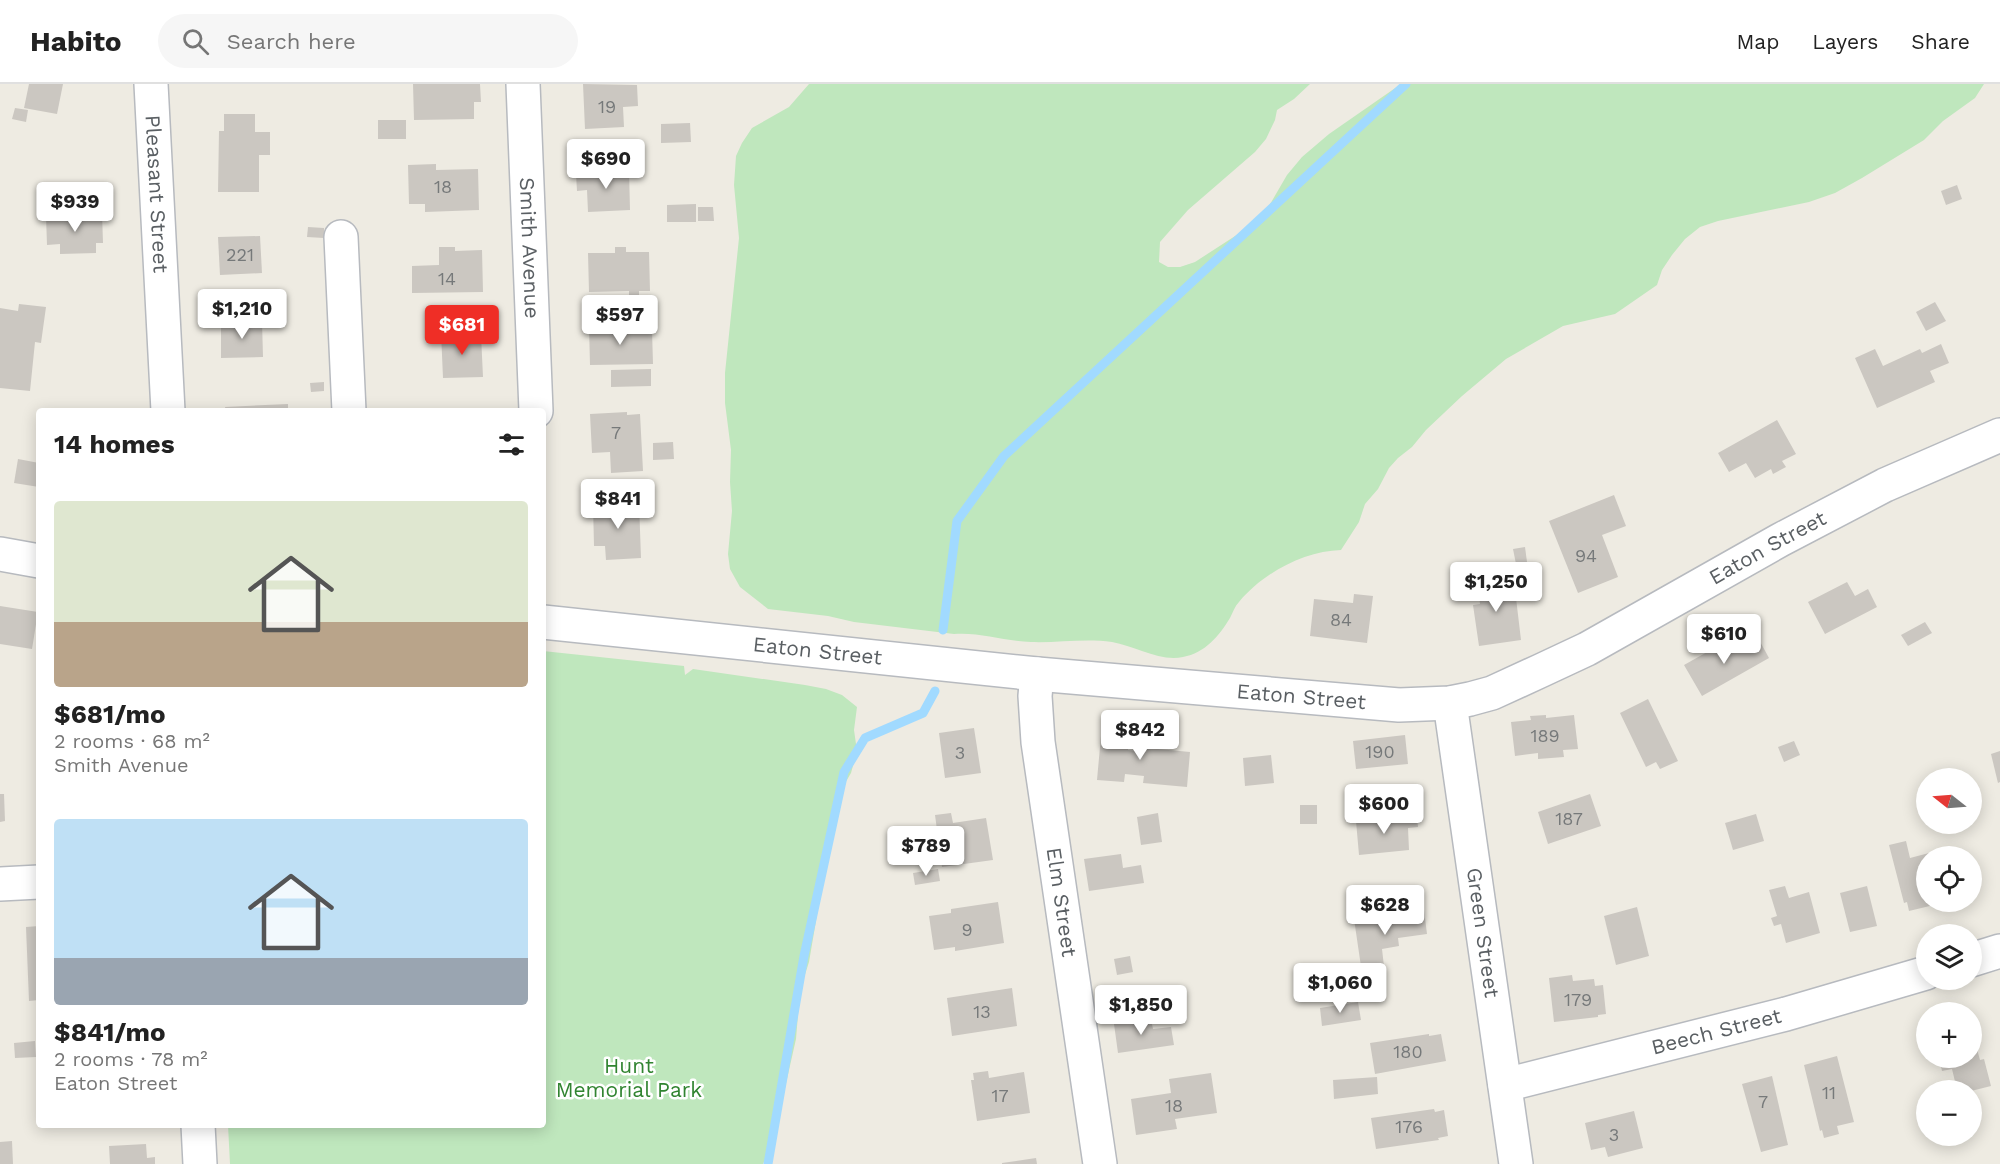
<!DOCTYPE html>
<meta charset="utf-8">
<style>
:root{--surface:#fff;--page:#f6f6f6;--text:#222;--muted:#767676;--line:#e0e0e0;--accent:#ef2e26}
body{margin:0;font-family:"Work Sans",sans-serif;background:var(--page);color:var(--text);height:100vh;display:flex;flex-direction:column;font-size:22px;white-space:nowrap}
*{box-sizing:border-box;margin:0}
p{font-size:20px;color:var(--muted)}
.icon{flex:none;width:33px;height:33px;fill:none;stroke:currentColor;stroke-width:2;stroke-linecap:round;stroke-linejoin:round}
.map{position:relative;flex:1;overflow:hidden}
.details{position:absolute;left:36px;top:324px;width:510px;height:720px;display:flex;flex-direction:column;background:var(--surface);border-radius:6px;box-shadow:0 3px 15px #0003}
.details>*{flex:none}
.needle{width:39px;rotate:287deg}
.fabs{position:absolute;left:1916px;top:684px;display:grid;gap:12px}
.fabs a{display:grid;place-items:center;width:66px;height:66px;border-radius:50%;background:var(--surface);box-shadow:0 3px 15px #0003;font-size:30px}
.price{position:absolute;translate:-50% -51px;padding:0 14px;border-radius:6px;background:#fff;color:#222;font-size:20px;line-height:39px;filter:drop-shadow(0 2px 3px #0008)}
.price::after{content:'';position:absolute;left:50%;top:36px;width:18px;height:14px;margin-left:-9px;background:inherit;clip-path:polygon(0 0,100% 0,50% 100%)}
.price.selected{background:var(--accent);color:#fff}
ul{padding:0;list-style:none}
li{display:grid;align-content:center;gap:12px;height:318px;padding:0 18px}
li span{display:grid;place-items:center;height:186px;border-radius:6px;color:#555}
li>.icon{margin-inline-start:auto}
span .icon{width:108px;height:108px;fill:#fffc;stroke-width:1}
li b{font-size:26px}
h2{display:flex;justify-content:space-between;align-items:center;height:72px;padding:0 18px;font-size:26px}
header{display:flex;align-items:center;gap:36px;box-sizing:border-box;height:84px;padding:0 30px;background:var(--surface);border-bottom:2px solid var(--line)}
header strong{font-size:28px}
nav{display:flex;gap:33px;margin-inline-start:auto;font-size:21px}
.search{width:420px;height:54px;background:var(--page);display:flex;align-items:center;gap:15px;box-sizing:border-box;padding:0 21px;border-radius:33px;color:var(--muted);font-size:22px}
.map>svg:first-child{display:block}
.green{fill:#bfe7bd}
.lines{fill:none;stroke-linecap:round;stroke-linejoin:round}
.stream{stroke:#a1daff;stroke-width:9}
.building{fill:#cbc7c1}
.minor-casing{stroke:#b7babf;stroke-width:36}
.minor{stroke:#fff;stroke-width:33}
.labels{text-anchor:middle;stroke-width:5;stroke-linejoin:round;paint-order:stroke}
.number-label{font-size:18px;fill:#76797a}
.street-label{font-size:21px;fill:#5a5f63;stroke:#fff}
.park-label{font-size:21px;fill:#318431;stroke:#fff}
</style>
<header>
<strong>Habito</strong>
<div class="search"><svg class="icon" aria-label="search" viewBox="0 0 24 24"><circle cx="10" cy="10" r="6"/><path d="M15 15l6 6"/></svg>Search here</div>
<nav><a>Map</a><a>Layers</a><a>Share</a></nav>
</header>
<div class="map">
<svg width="2000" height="1080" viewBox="0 0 2000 1080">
<rect width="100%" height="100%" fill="#eeebe2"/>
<!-- green -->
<g class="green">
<path d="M809 0H1310L1294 15 1277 26 1275 36 1266 55 1255 68 1188 126 1160 158 1159 178 1168 183H1180L1195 178 1249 143 1266 127 1287 91 1302 73 1329 50 1401 0H1984L1975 14 1943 37 1924 56 1862 94 1835 109 1809 118 1718 137 1700 143 1685 155 1672 171 1662 186 1657 201 1615 230 1563 242 1506 275 1462 312 1426 346 1412 363 1398 374 1389 384 1378 405 1365 420 1359 438 1341 466C1304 467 1263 489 1239 518 1235 522 1233 528 1230 534 1219 552 1205 569 1183 573 1160 578 1135 562 1112 558 1085 554 1058 559 1031 558 1004 557 980 548 954 550L854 538 828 532 768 525 740 503 730 485 728 470 732 427 730 398 731 366 725 319V289L739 154 734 101 736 72 742 59 752 44 789 23Z"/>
<polygon points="543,567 684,582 685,591 693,585 805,601 826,605 842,611 857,623 854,646 857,667 851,689 841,706 826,778 809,878 800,906 796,955 773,1057 763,1080 230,1080 228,1041 543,1041"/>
</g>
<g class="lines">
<!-- stream -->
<g class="stream">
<polyline points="943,546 957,437 1004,372 1406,0"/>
<polyline points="768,1080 804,872 844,688 865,654 923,629 935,607"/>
</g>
</g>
<!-- building -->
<g class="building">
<polygon points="29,0 63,0 57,30 24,24"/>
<polygon points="413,0 480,0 481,18 474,18 474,35 414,36"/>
<polygon points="583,0 637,1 638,22 623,23 624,43 585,45"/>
<polygon points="15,24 28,26 26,38 12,35"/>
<polygon points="224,30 255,30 255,48 270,48 270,71 259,71 259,108 218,108 219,47 224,47"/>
<rect x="378" y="36" width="28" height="19"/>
<polygon points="690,39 691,58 661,59 661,40"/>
<polygon points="436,80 436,86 478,85 479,126 425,128 425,120 409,120 408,81"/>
<polygon points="629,86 630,126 588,128 587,106 577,107 576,90"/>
<polygon points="1957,101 1962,115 1946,121 1941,107"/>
<polygon points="696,120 696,138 667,138 667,121"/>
<polygon points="698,123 713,123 714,137 698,137"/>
<polygon points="102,129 103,159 96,159 96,169 60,170 60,160 47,161 46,132"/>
<polygon points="308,143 324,144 324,154 307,153"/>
<polygon points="260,152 262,189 220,191 218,153"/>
<polygon points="439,163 455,163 455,167 482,166 483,208 412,209 412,182 439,181"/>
<polygon points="615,163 626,163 626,168 649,168 650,207 639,207 639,218 629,218 629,207 589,208 588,169 615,169"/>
<polygon points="1935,218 1946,237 1926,247 1916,228"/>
<polygon points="19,220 46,223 41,259 35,258 30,307 0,304 0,224 18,227"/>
<polygon points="262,237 263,273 221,274 221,238"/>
<polygon points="589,242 626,242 626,246 652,246 653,280 590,281"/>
<polygon points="441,248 458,248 458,252 481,251 483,293 443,294"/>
<polygon points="1941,260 1949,279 1930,287 1935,298 1877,324 1855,274 1875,265 1883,282 1920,265 1922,269"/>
<polygon points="651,285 651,302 611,303 611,286"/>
<polygon points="324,298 324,307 311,308 310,299"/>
<polygon points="288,320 288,327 226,327 225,323"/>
<polygon points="627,328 627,331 640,330 643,387 611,389 610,368 592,369 590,330"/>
<polygon points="1777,336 1796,370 1782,377 1786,383 1773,390 1771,385 1755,394 1746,379 1729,388 1718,369"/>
<polygon points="673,358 674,375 653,376 653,359"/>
<polygon points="18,375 39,379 39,403 14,399"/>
<polygon points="1614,411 1626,442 1602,451 1618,493 1578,509 1549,437"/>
<polygon points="639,418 641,474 606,476 605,462 594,462 593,420"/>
<polygon points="1525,463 1527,478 1516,480 1513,465"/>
<polygon points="1502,490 1506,516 1516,514 1521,556 1479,562 1473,521 1480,520 1477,494"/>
<polygon points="1847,498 1855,512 1868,505 1877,523 1825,550 1808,518"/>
<polygon points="1354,510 1373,512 1367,559 1310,552 1314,515 1353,519"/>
<polygon points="0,522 38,528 32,565 0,560"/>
<polygon points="1925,538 1932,549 1908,562 1901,551"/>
<polygon points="1758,554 1769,574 1702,612 1684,581 1725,558 1731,569"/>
<polygon points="1648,615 1678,677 1660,685 1656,678 1646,683 1620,629"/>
<polygon points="1546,631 1546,634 1574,631 1578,665 1563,666 1564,673 1538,675 1538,669 1515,672 1511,638 1531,636 1530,632"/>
<polygon points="1102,641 1130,644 1128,666 1146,668 1147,664 1190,668 1187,703 1143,699 1144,692 1125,690 1124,698 1097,696"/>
<polygon points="974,644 981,689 945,694 939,649"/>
<polygon points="1405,651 1408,680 1356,685 1353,657"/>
<polygon points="1794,657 1800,671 1784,678 1778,663"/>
<polygon points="2000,667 2000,698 1998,699 1991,670"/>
<polygon points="1271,671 1274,699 1245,702 1243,674"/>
<polygon points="0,710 4,710 5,737 0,738"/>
<polygon points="1590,710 1601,742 1548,760 1538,728"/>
<rect x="1300" y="721" width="17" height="19"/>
<polygon points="951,729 953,739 986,734 993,776 942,783 935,731"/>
<polygon points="1158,729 1162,758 1141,761 1137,733"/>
<polygon points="1756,730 1764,757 1733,766 1725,739"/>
<polygon points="1407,732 1406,734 1417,733 1418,743 1408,744 1409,766 1359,771 1356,737"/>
<polygon points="1906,757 1910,774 1929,769 1929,772 1926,772 1926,818 1938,818 1938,820 1909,827 1907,818 1904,819 1889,761"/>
<polygon points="1121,770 1123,784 1141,781 1144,799 1089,807 1084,775"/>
<polygon points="938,785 940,797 915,801 913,789"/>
<polygon points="1785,802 1789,814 1809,808 1820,849 1786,859 1781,840 1774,842 1771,834 1777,832 1769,806"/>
<polygon points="1867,802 1877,842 1850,848 1840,809"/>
<polygon points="998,818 1004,859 955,867 955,863 934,866 929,832 951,829 951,825"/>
<polygon points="1423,818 1427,850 1398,854 1399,862 1382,865 1386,900 1364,903 1353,828"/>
<polygon points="1637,823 1649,872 1616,881 1604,832"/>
<polygon points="39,842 39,916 29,917 26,843"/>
<polygon points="1130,872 1133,888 1117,891 1114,875"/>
<polygon points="1572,891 1573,897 1594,895 1595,902 1603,901 1606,930 1598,931 1598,933 1554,938 1549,894"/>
<polygon points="1012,904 1017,942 952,952 947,914"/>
<polygon points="1358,918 1361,936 1322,942 1320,924"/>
<polygon points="1151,935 1153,945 1171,943 1174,961 1118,969 1114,940"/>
<polygon points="1972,947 1980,976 1984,975 1991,1002 1971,1007 1957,1006 1952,985 1942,987 1939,974 1971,974"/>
<polygon points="1429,950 1429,952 1441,950 1446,977 1375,990 1370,959"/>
<polygon points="35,957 36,973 15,974 14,959"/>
<polygon points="1837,972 1854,1038 1837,1042 1839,1050 1824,1054 1822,1046 1820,1047 1804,981"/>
<polygon points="988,987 989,994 1024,988 1030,1029 977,1037 971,996 974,996 973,989"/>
<polygon points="1211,989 1217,1029 1175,1035 1177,1045 1136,1051 1131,1015 1171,1009 1169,995"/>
<polygon points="1772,992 1788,1061 1761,1068 1742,1000"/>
<polygon points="1377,993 1378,1010 1334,1015 1333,996"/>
<polygon points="1434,1025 1435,1028 1444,1026 1448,1052 1438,1054 1439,1056 1376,1065 1371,1034"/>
<polygon points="1634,1027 1643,1064 1608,1073 1605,1063 1591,1066 1585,1039"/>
<polygon points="12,1057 13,1080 0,1080 0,1058"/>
<polygon points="146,1060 147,1074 155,1073 155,1080 110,1080 109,1062"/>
<polygon points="1036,1074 1037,1080 1002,1080 1002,1079"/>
</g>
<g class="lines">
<!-- minor casing -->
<g class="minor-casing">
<g id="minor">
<path id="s1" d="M151 0 168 327"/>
<path id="s2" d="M523 0 536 327"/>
<polyline points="341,153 349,327"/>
<polyline points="0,470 39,477"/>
<path id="s3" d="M543 538 1037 590 1399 621 1450 619 1470 615 1492 609 1540 587 1587 565 1780 456 1885 401 2000 351"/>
<path id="s4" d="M1037 590 1035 612 1038 658 1100 1080"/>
<path id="s5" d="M1450 619 1516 1080"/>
<polyline points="0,800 39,798"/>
<polyline points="1971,876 2000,867"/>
<path id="s6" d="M1505 1001 1786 930 1926 889"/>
<polyline points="198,1041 200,1080"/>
</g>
</g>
<!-- minor -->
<use href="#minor" class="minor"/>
</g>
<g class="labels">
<!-- number labels -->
<g class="number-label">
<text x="607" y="29">19</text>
<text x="443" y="109">18</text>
<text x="240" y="177">221</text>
<text x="447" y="201">14</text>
<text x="616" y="355">7</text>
<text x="1586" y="478">94</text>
<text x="1341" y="542">84</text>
<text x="1545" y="658">189</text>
<text x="1380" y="674">190</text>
<text x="960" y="675">3</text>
<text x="1569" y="741">187</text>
<text x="967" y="852">9</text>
<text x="1578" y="922">179</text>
<text x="982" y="934">13</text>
<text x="1408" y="974">180</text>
<text x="1829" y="1015">11</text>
<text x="1000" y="1018">17</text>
<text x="1763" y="1024">7</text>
<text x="1174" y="1028">18</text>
<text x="1409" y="1049">176</text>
<text x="1614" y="1057">3</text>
</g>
<!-- street labels -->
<g class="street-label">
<text dy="7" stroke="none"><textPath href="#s1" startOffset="110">Pleasant Street</textPath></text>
<text dy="7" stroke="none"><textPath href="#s2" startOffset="164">Smith Avenue</textPath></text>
<text dy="7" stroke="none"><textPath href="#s3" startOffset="1266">Eaton Street</textPath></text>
<text dy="7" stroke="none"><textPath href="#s3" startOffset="276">Eaton Street</textPath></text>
<text dy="7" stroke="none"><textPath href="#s3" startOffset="762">Eaton Street</textPath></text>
<text dy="7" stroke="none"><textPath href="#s4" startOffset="230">Elm Street</textPath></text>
<text dy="7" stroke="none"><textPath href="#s5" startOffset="232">Green Street</textPath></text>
<text dy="7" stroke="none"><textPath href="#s6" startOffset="218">Beech Street</textPath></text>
</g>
<!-- park labels -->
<g class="park-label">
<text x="629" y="989">Hunt<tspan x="629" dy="24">Memorial Park</tspan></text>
</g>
</g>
</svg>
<div class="fabs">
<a><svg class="needle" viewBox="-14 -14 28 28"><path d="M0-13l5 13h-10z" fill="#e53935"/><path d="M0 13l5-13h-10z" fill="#767676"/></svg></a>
<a><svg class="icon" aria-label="locate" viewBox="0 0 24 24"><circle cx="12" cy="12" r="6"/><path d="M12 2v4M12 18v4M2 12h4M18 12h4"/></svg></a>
<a><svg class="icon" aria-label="layers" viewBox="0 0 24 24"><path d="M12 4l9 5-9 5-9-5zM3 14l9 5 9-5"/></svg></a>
<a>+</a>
<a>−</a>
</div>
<b class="price" style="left:606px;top:106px">$690</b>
<b class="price" style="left:75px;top:149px">$939</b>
<b class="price" style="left:242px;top:256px">$1,210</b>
<b class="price" style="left:620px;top:262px">$597</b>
<b class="price selected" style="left:462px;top:272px">$681</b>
<b class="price" style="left:618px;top:446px">$841</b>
<b class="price" style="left:1496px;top:529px">$1,250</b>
<b class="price" style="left:1724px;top:581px">$610</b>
<b class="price" style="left:1140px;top:677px">$842</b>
<b class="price" style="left:1384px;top:751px">$600</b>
<b class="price" style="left:926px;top:793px">$789</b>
<b class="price" style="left:1385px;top:852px">$628</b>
<b class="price" style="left:1340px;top:930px">$1,060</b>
<b class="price" style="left:1141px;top:952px">$1,850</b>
<section class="details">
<h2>14 homes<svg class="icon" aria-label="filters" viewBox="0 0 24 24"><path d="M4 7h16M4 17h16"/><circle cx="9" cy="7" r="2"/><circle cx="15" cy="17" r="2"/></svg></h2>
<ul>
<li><span style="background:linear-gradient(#dfe7d0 65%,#b9a48a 0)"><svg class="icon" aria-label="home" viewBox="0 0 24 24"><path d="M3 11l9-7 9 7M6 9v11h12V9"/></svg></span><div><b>$681/mo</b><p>2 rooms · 68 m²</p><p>Smith Avenue</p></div></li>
<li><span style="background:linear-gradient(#bfe0f5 75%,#9aa5b1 0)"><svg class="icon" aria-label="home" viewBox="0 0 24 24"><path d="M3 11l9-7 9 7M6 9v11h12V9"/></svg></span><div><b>$841/mo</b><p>2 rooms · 78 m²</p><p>Eaton Street</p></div></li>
</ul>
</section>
</div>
